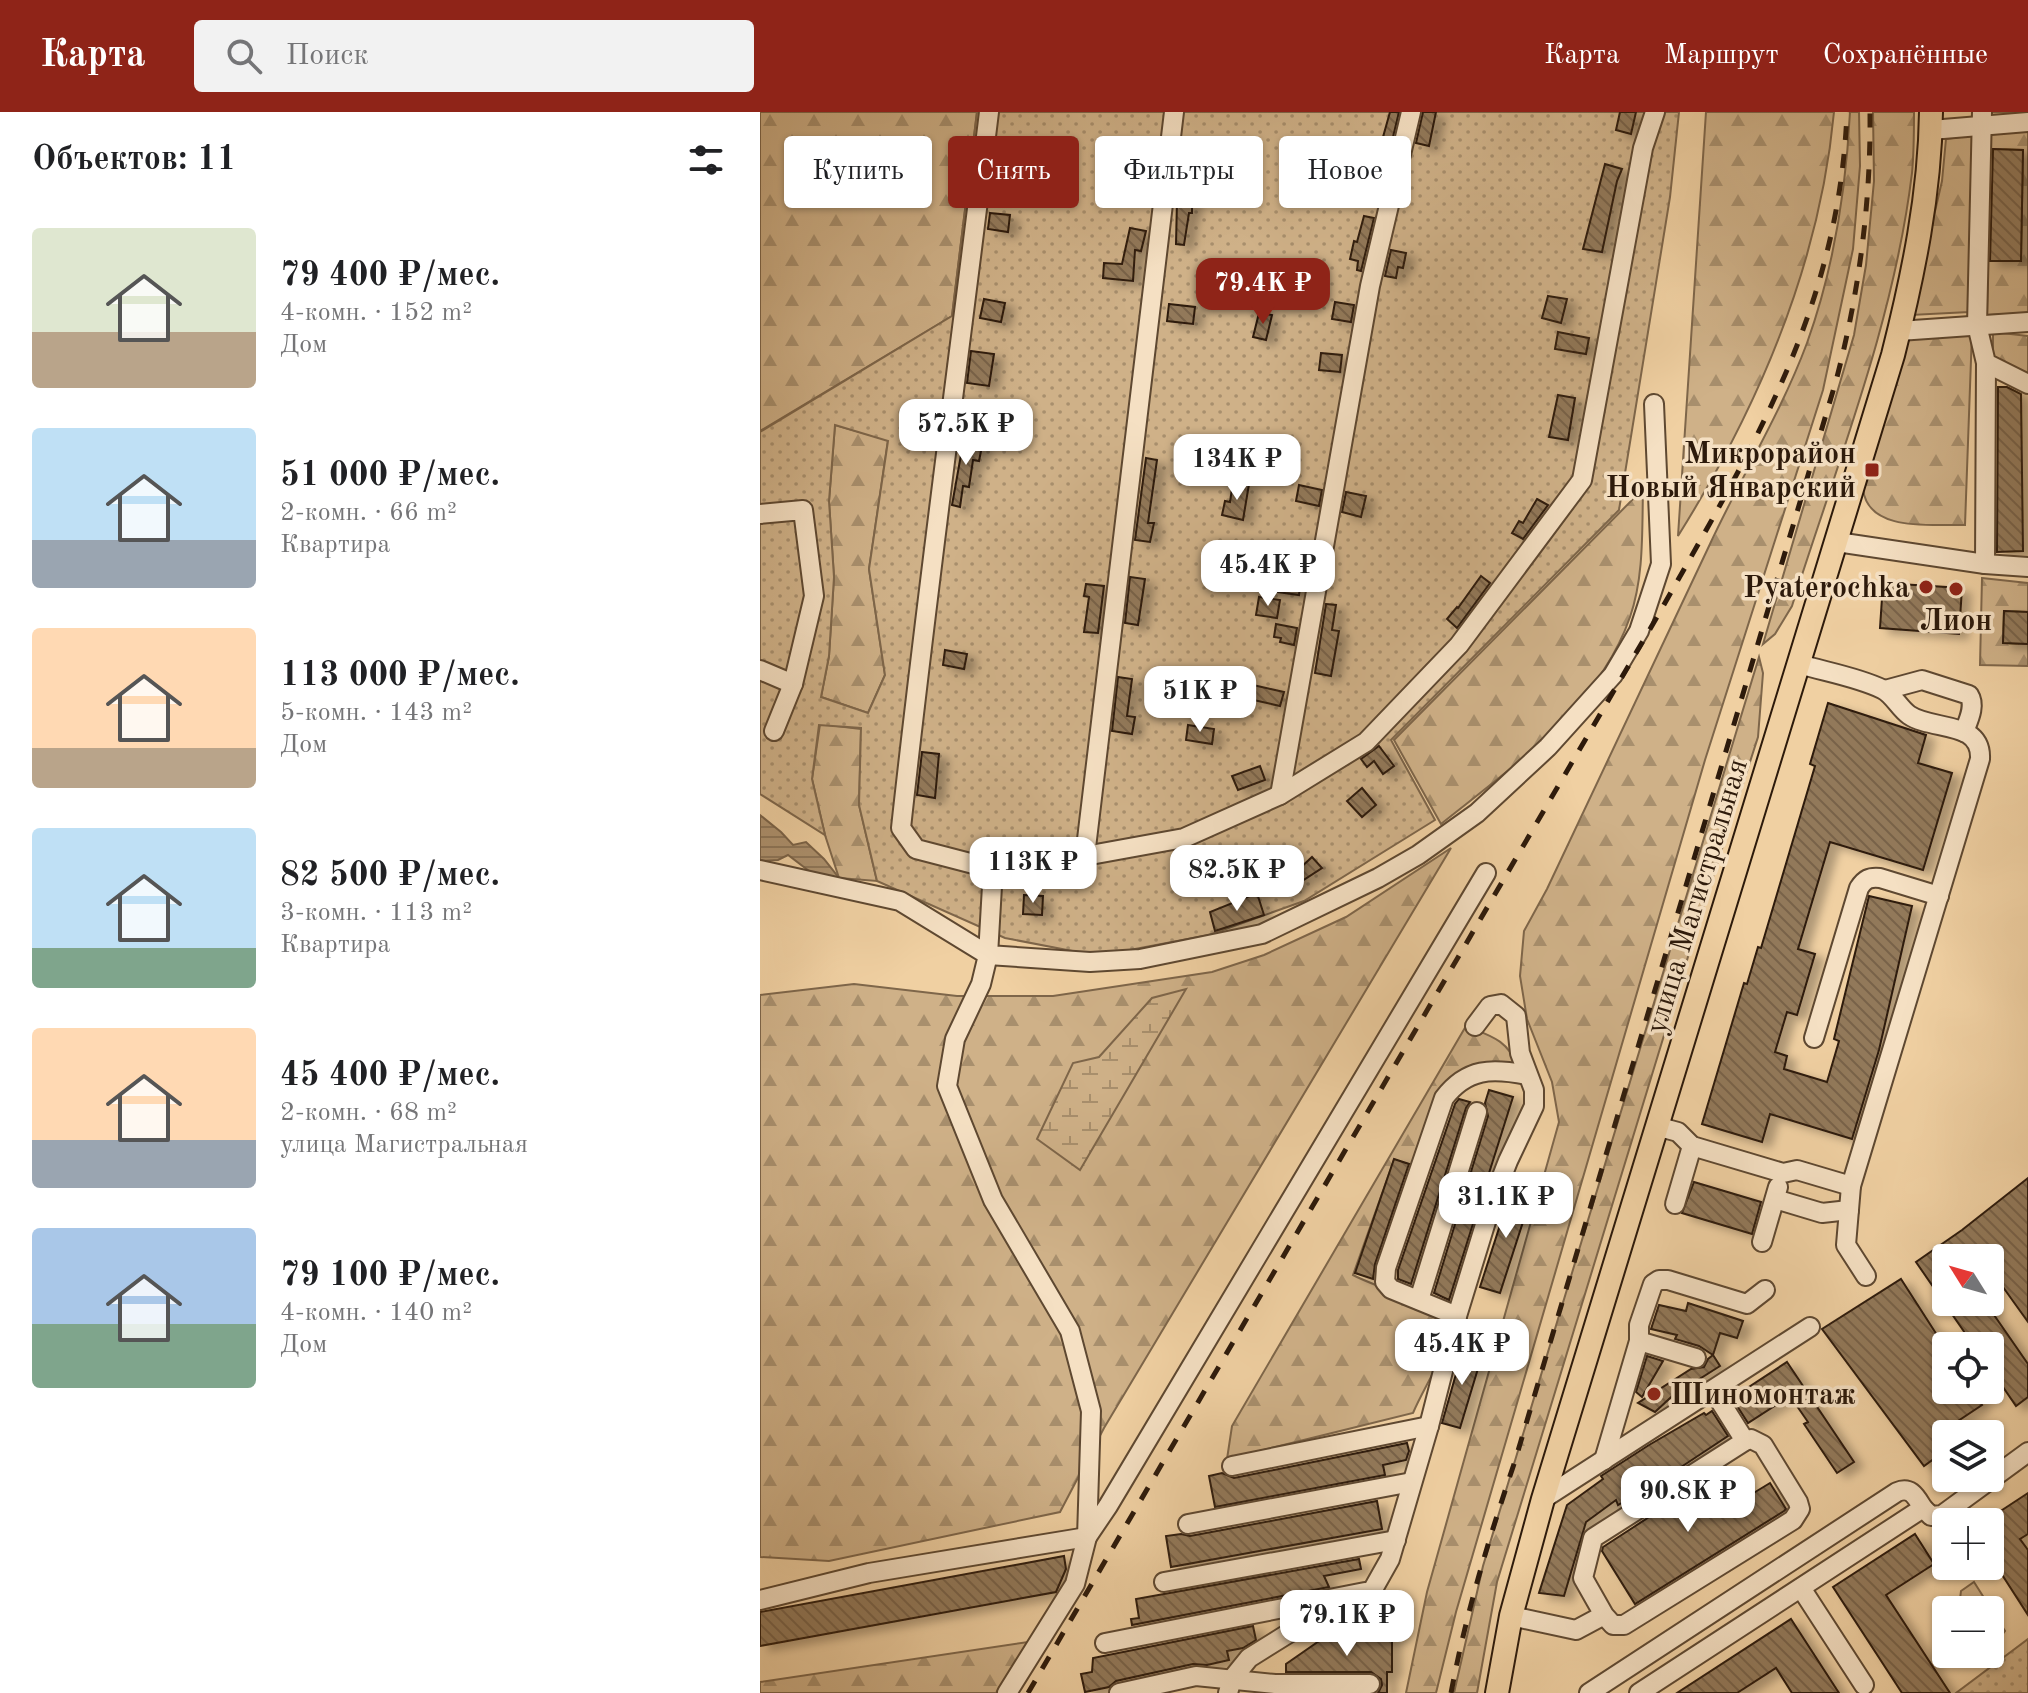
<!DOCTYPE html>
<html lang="ru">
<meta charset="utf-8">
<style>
:root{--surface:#fff;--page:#f2f2f2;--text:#202124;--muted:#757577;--accent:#8f2418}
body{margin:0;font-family:"Old Standard TT",serif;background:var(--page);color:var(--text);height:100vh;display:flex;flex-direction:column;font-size:30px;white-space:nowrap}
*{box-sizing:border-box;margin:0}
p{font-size:26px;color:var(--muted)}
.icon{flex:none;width:44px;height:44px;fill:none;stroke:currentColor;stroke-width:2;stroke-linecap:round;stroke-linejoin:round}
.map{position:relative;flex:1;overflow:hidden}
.sheet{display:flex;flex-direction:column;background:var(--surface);width:760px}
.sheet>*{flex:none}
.hud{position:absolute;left:24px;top:24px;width:760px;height:72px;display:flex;gap:16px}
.needle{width:52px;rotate:307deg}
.buttons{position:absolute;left:1172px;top:1132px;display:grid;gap:16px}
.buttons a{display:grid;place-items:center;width:72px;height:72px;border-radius:8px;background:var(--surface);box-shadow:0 2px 6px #0004;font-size:40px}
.price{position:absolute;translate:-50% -68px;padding:0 18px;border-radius:16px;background:#fff;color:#222;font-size:26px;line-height:52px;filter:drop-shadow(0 2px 4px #0008)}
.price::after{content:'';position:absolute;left:50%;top:48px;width:24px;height:18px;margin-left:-12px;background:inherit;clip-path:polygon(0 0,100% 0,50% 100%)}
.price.on{background:var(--accent);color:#fff}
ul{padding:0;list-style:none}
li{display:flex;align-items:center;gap:24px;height:200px;padding:0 32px}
li span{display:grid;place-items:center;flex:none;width:224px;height:160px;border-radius:8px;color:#555}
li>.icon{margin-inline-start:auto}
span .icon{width:96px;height:96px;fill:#fffc;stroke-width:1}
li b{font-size:34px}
h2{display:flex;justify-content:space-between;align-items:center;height:96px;padding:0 32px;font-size:34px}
.chip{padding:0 28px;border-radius:8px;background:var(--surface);box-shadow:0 2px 6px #0004;font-size:28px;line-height:72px}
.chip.on{background:var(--accent);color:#fff}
header{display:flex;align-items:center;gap:48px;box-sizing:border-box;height:112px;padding:0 40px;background:var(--accent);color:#fff}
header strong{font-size:38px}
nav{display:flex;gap:44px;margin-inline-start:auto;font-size:28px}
.search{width:560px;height:72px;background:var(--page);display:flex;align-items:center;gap:20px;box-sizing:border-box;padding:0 28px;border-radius:8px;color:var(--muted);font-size:30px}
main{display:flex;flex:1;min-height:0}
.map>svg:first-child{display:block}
.grass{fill:url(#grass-tufts);stroke:#7e664a;stroke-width:2}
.forest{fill:url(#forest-firs);stroke:#7e664a;stroke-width:2}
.wetland{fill:url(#wetland-marsh);stroke:#7e664a;stroke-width:2}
.park{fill:url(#park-dots);stroke:#7e664a;stroke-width:2;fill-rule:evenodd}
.water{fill:url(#water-rules);stroke:#7a6247;stroke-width:2}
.building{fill:url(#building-back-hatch);stroke:#2d1a0b;stroke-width:2;filter:url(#shadow)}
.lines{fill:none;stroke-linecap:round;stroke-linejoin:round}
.minor-casing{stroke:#5e4831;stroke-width:22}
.major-casing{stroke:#2d1a0b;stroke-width:26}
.minor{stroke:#f5e0c3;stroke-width:18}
.major{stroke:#f0d0a2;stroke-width:22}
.rail{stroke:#2d1a0b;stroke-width:5;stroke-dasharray:14 14;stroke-linecap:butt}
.poi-dot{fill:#8f2418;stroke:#f5e0c3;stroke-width:3}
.labels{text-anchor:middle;stroke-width:7;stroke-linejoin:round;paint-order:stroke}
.poi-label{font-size:30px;font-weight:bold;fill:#2d1a0b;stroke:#f5e0c3;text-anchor:end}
.street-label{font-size:30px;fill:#2d1a0b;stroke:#f5e0c3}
</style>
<header>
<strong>Карта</strong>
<div class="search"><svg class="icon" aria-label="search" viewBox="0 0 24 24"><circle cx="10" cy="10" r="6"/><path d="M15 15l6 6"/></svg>Поиск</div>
<nav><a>Карта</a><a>Маршрут</a><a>Сохранённые</a></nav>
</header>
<main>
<section class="sheet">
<h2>Объектов: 11<svg class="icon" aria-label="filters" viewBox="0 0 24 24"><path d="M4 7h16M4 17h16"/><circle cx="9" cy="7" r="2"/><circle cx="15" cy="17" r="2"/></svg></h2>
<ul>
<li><span style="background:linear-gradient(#dfe7d0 65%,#b9a48a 0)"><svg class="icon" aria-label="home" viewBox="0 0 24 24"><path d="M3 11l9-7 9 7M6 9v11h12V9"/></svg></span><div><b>79 400 ₽/мес.</b><p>4-комн. · 152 m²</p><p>Дом</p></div></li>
<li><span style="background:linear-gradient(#bfe0f5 70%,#9aa5b1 0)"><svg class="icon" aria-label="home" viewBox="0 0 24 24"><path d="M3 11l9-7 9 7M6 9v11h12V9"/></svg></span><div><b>51 000 ₽/мес.</b><p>2-комн. · 66 m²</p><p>Квартира</p></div></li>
<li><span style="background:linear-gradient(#ffd9b3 75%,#b9a48a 0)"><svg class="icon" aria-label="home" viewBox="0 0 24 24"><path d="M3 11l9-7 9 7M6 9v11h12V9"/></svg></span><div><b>113 000 ₽/мес.</b><p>5-комн. · 143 m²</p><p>Дом</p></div></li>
<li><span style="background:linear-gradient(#bfe0f5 75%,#7fa58c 0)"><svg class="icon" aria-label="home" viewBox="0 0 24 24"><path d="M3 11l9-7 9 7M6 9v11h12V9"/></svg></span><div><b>82 500 ₽/мес.</b><p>3-комн. · 113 m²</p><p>Квартира</p></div></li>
<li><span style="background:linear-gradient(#ffd9b3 70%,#9aa5b1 0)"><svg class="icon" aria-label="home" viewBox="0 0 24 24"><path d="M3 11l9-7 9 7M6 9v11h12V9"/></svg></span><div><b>45 400 ₽/мес.</b><p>2-комн. · 68 m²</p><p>улица Магистральная</p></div></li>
<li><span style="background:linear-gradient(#a9c7e8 60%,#7fa58c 0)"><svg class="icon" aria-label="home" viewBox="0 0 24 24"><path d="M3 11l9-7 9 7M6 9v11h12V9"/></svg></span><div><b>79 100 ₽/мес.</b><p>4-комн. · 140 m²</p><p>Дом</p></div></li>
</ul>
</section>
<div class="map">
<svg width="1268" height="1581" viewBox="0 0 1268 1581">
<defs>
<pattern id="grass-tufts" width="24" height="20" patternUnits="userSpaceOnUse" patternTransform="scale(2)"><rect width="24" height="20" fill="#cfb188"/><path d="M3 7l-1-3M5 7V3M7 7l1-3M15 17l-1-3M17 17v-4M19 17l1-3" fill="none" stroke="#a88f6d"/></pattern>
<pattern id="forest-firs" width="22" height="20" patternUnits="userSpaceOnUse" patternTransform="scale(2)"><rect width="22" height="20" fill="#cfb188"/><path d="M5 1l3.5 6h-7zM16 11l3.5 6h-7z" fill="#a88f6d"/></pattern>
<pattern id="wetland-marsh" width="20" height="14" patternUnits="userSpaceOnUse" patternTransform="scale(2)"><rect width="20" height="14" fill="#cfb188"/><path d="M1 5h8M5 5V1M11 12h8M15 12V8" fill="none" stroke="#a88f6d"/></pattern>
<pattern id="park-dots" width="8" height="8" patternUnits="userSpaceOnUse" patternTransform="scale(2)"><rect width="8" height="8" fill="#cfb188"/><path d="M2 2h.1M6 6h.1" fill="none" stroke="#a88f6d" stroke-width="1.8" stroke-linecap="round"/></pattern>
<pattern id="water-rules" width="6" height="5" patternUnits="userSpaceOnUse" patternTransform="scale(2)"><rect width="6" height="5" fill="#ae926f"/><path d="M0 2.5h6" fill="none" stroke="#8e7659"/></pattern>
<pattern id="building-back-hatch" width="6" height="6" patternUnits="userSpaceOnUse" patternTransform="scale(2)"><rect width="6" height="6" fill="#92795a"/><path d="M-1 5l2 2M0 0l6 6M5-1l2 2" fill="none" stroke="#786249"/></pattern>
<filter id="shadow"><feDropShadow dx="9" dy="5" stdDeviation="4" flood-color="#0004"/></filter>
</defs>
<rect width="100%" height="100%" fill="#f0d0a2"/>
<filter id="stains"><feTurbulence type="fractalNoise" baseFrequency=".0025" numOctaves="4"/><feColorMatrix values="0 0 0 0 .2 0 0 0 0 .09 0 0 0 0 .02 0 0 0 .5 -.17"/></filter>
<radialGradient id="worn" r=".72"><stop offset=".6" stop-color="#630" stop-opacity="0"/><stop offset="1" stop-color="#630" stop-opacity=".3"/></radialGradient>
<!-- grass -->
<polygon class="grass" points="1214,1470 1245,1519 1230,1539 1230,1498 1210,1498 1200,1487 1201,1479"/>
<!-- forest -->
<g class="forest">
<polygon points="0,0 217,0 192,204 0,319"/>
<path d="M946 0H1074C1060 151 998 296 918 424Z"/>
<path d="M1090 0H1099L1100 54 1093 137 1063 278 945 648 696 1500 676 1581H646L667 1480 799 1010 792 970 767 907 760 864 764 819 787 777C841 662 895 547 950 432 981 365 1021 301 1047 231 1074 156 1086 79 1090 0Z"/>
<path d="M1113 0H1154C1154 20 1154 41 1152 61 1134 210 1077 351 1032 494L1015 522 1003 532 1094 223 1106 153 1114 69Z"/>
<polygon points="1231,0 1268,0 1268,201 1227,203 1228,149 1261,149 1263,38 1230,37"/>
<polygon points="1214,23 1209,200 1151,203 1182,69 1186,27"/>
<path d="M1212 220 1205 413C1173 412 1108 421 1103 377L1148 221Z"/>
<polygon points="1233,220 1268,224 1268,264 1233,248"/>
<polygon points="75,313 128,328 109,457 125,563 108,601 61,585 69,544 74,465 69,389"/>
<path d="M883 377C882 419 884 465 870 505 839 595 752 655 681 712L634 628Z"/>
<polygon points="1222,466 1268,471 1268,500 1244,499 1243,531 1268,532 1268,554 1220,553"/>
<polygon points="999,545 1003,561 998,625 942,799 737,1470 717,1581 694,1581 723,1454"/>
<polygon points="60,612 101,617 99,693 117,769 79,766 65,723 52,667"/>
<polygon points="691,736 344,1316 300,1400 69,1449 0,1445 0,883 94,872 197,884 293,884 452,860 504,843 586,805"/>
<path d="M706 914C731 924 748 928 758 955L707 960 652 1053 634 1048 593 1163C622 1179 698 1193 683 1239 675 1260 662 1280 653 1301L467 1347 472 1314Z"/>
<polygon points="268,1530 236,1581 0,1581 0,1570"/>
</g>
<!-- wetland -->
<polygon class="wetland" points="426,877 320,1058 277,1027 313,951 339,945 392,886"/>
<!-- park -->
<g class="park">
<path d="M217 0H919L910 85 859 398 631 628 675 708 544 789 449 823 338 844 245 826 117 769 99 693 101 616 59 613 52 667 65 723 0 682V320L192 204ZM75 313 128 329 109 457 125 563 108 601 61 585 69 544 74 465 69 389Z"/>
<polygon points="1268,1527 1268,1581 1196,1581"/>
</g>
<!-- water -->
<polygon class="water" points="0,703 21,720 33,733 46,730 64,747 79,766 57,765 28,743 18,748 0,749"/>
<!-- building -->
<g class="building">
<polygon points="630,0 639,0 622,71 611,68"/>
<polygon points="663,0 676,0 669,34 656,31"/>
<polygon points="860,0 876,0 871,22 856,18"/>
<polygon points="1233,37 1263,38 1261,149 1230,149"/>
<polygon points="845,52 862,57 857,69 842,140 823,137"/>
<polygon points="417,89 432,89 432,101 429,101 424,133 416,132"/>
<polygon points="230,101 250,103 248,120 228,117"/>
<polygon points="604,104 614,106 601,159 597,158 598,149 590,147 594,129 597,130"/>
<polygon points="370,116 386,119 381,139 375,138 373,169 343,166 344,151 362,152"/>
<polygon points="631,138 646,141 643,156 638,155 636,166 625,164"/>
<polygon points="788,184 807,187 801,211 782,206"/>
<polygon points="224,187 245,191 241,210 220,206"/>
<polygon points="575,190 594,193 591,210 572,207"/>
<polygon points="409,192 435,195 433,212 407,209"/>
<polygon points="499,201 512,203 506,228 493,225"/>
<polygon points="798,220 829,226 826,242 795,237"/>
<polygon points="211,239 234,242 229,274 207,271"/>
<polygon points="561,241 582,243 580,260 559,258"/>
<polygon points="1238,275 1247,275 1261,282 1263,439 1237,440"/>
<polygon points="798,283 815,286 808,328 789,325"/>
<polygon points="204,326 223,329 219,349 213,348 209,375 203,374 200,395 192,393"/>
<polygon points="386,346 397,348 388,411 394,411 390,430 375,428"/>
<polygon points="473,370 489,372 483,408 462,403 465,389 470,390"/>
<polygon points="539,373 562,378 559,394 536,389"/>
<polygon points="586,380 606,384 601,405 582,400"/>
<polygon points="777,387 788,393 763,427 752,421 759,409 763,411"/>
<polygon points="514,451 543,456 539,483 510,479"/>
<polygon points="721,464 730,471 697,516 687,507 697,495 698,496"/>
<polygon points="370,465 385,467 378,513 365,511"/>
<polygon points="1123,471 1202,476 1199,522 1120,516"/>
<polygon points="326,472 344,474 338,521 324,520 329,485 324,484"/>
<polygon points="499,485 520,488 517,506 496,503"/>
<polygon points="566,492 576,493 572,518 579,519 571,564 555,561"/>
<polygon points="1244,499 1268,500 1268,532 1243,531"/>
<polygon points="516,512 537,516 534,533 520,530 521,526 514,525"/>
<polygon points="185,538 207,542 204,557 183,553"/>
<polygon points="358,565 372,567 367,604 375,605 372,622 352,619"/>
<polygon points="493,573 524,580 520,594 489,587"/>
<polygon points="1068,591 1166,623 1158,651 1192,661 1163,758 1070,730 1038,837 1055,842 1037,903 1027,900 1015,940 1027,944 1024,957 1067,970 1079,929 1074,927 1109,784 1152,794 1119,938 1092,1027 1010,1002 1002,1030 942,1012 984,871 987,872 998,835 1001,836 1055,654 1050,652"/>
<polygon points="428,613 454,617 452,632 426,628"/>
<polygon points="619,634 634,654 623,662 614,649 607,655 601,647"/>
<polygon points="162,640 179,642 175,686 157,683"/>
<polygon points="500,654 505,668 478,678 472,664"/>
<polygon points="602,676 616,693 602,705 587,689"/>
<polygon points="552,745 562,756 525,780 521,774"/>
<polygon points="497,781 504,803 455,819 450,800"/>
<polygon points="264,783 283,784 282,803 263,802"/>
<polygon points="729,978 753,985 689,1188 674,1181 728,1004 725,991"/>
<polygon points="699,987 710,990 706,996 651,1172 638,1167 638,1158 695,992"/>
<polygon points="634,1047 649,1052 615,1152 613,1167 595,1161"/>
<polygon points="1268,1066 1268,1210 1230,1157 1230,1146 1186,1146 1186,1190 1225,1190 1268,1252 1268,1285 1256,1294 1230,1256 1230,1234 1214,1234 1156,1150 1202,1118"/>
<polygon points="934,1070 1001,1090 992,1122 922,1101"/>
<polygon points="752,1076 772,1082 740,1181 720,1175"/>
<polygon points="1141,1167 1186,1237 1186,1278 1212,1278 1222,1293 1186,1317 1186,1338 1164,1354 1062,1217"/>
<polygon points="928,1191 983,1209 977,1226 960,1221 953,1243 939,1234 915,1227 917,1223 891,1217 899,1193 926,1199"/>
<polygon points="704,1234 723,1240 700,1316 682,1311"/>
<polygon points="953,1243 960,1254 922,1278 921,1276 895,1300 878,1291 931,1257 944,1255 948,1247"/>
<polygon points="887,1244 903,1249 882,1285 876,1280"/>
<polygon points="1027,1250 1094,1350 1077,1361 1044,1312 1048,1310 1030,1284 988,1311 972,1286"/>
<polygon points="952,1299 968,1324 903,1367 858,1393 856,1388 826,1410 804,1484 779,1481 807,1393 843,1367 841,1364 889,1333 944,1301 946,1303"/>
<polygon points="647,1331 649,1339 646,1348 623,1353 625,1363 455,1395 449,1364 462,1361 474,1366"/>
<polygon points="963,1357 982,1388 1010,1371 1026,1397 1024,1399 875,1492 842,1439 843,1435"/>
<polygon points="1268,1381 1268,1422 1260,1427 1268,1438 1268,1503 1230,1444 1230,1406"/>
<polygon points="617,1389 622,1417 411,1455 406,1424 421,1422 430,1424"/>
<polygon points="1155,1422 1174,1452 1126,1483 1190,1581 1142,1581 1073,1475"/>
<polygon points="304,1444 306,1457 296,1480 0,1534 0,1500"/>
<polygon points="599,1447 601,1457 564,1464 569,1475 372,1513 371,1507 379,1506 376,1487"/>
<polygon points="1031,1507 1079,1581 1032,1581 1016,1556 977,1581 917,1581"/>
<polygon points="493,1514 496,1528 483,1536 467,1539 469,1548 447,1553 433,1552 356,1569 349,1575 325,1580 321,1562 332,1560 333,1546"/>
<polygon points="632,1526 632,1560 627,1560 627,1581 618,1581 622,1573 621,1567 611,1560 526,1560 526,1552 562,1527"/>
</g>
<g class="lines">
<!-- minor casing -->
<g class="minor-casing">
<g id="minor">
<path d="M229 0C200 239 167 477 141 716L156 737 233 757 325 744 424 726 520 683 606 630 699 533 822 368 883 36 895 0"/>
<polyline points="1222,0 1217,213 1226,251 1268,272"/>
<polyline points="1171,18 1268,10"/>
<polyline points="1139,219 1268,210"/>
<polyline points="0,402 43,398 54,484 33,572 14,619"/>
<polyline points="1077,430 1225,452 1268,455"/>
<polyline points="1225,452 1226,251"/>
<polyline points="0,558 33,572"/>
<path d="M1125 578 1162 568 1209 583C1216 594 1208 609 1204 620"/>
<polyline points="520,683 610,174 651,0"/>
<polyline points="325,744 414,0"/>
<polyline points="233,757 228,843 330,850 380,847 502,822 618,766 658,743 717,701 788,635 853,563 879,519 901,452 894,292"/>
<polyline points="0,758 140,789 228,843 221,872 195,927 187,974 233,1088 310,1219 331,1299 327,1425 315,1472 247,1581"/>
<path d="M1054 926 1099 776C1105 767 1109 765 1120 766L1179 784"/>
<path d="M896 1014 918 1020 932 1034 1023 1061 1037 1058 1091 1074 1220 647C1222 608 1172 619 1149 603 1139 596 1133 582 1122 577 1097 565 1066 560 1039 552"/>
<polyline points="1091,1074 1086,1133 1106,1164"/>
<polyline points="1015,1087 1062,1101 1089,1098"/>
<polyline points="915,1092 932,1034"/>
<polyline points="1002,1130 1018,1075"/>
<polyline points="659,1188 717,1000"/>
<path d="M697 1204 631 1177 625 1170 626 1156 684 986C707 956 732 956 767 963"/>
<polyline points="879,1229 936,1246"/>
<polyline points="953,1278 985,1329"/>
<polyline points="844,1348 879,1229 879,1213 893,1172 899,1168 908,1168 987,1192 1005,1178"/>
<polyline points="472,1354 669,1314"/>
<polyline points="783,1387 1050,1215"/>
<polyline points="428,1412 652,1370"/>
<polyline points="404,1470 636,1428"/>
<polyline points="1041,1476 1104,1573"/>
<polyline points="0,1488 109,1461 327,1425 348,1394 726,761"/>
<polyline points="751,1504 816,1518 844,1503 853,1513 864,1513 1033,1408 1040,1397 1038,1390 1003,1333 991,1327 985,1329 833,1426 823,1466 844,1503"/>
<polyline points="345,1531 605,1480"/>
<polyline points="359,1581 436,1564 515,1572 610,1572"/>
<polyline points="468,1581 472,1567 489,1546 529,1521 591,1494 612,1479 630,1447 669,1314 697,1204 732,1090 748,1049 774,994 774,978 760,941 756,904 741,892 730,894 715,914"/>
<path d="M829 1581 1137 1380C1151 1374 1156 1385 1163 1396"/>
<polyline points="879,1581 1163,1396 1171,1404 1182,1403 1268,1340"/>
</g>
</g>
<!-- major casing -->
<g class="major-casing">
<path id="major" d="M737 1581 751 1504 783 1387 1133 243C1153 164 1170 82 1171 0"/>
</g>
<!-- minor -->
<use href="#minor" class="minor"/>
<!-- major -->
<use href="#major" class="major"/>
<!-- rail -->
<g class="rail">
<path d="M268 1581 897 505C991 338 1079 199 1087 0"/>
<path d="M691 1581C706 1501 729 1426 755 1349L1076 269C1099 181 1111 90 1110 0"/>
</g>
</g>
<!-- markers -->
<g class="poi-dot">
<rect x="1104" y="350" width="16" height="16" rx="4"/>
<circle cx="1166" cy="475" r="8"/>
<circle cx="1196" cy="477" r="8"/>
<circle cx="894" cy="1282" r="8"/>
</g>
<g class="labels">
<!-- poi labels -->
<g class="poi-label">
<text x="1096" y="351">Микрорайон<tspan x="1096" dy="34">Новый Январский</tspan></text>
<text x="1150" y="485">Pyaterochka</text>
<text x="1196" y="518" text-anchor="middle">Лион</text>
<text x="910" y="1292" text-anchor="start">Шиномонтаж</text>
</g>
<!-- street labels -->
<g class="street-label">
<text transform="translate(936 784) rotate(-73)" y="10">улица Магистральная</text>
</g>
</g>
<rect width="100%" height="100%" filter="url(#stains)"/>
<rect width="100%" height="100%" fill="url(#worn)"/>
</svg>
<div class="buttons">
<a><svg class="needle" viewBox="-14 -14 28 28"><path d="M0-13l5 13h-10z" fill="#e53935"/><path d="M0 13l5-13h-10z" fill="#757577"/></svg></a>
<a><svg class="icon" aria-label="locate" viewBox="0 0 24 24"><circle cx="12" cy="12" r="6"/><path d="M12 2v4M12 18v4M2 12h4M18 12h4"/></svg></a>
<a><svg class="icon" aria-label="layers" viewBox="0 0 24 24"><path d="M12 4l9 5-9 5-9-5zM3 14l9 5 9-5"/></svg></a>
<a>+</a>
<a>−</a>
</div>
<b class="price on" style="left:503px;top:214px">79.4K ₽</b>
<b class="price" style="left:206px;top:355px">57.5K ₽</b>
<b class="price" style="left:477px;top:390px">134K ₽</b>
<b class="price" style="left:508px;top:496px">45.4K ₽</b>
<b class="price" style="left:440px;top:622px">51K ₽</b>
<b class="price" style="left:273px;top:793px">113K ₽</b>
<b class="price" style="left:477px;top:801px">82.5K ₽</b>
<b class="price" style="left:746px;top:1128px">31.1K ₽</b>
<b class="price" style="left:702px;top:1275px">45.4K ₽</b>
<b class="price" style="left:928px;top:1422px">90.8K ₽</b>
<b class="price" style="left:587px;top:1546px">79.1K ₽</b>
<div class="hud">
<a class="chip">Купить</a>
<a class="chip on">Снять</a>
<a class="chip">Фильтры</a>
<a class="chip">Новое</a>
</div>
</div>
</main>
